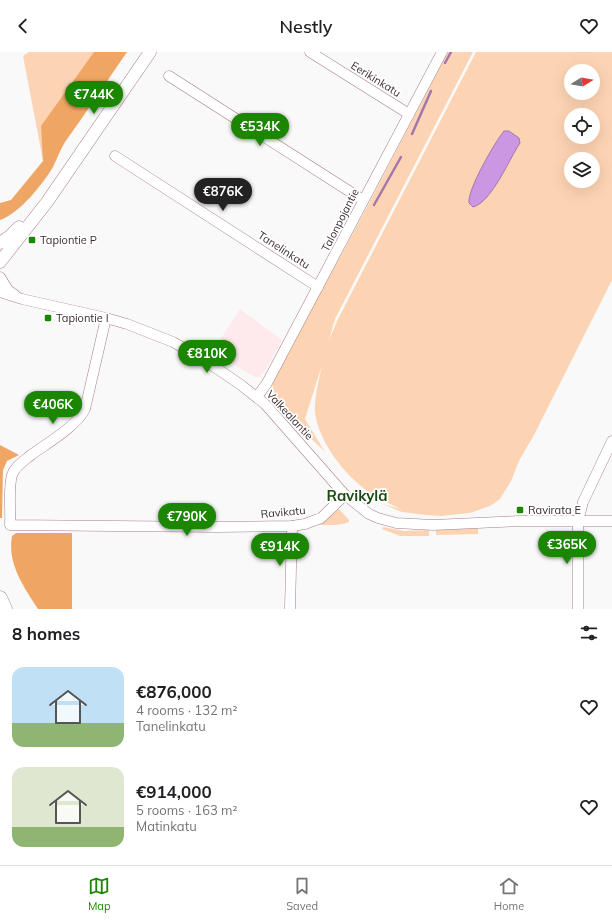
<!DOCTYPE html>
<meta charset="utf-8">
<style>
:root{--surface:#fff;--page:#f6f6f6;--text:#202124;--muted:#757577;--line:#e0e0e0;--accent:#1b8700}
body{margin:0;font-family:Mulish,sans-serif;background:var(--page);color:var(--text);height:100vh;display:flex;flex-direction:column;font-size:15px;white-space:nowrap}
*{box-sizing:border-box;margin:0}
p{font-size:13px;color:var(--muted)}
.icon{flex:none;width:22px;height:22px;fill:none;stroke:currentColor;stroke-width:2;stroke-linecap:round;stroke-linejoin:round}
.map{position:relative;height:557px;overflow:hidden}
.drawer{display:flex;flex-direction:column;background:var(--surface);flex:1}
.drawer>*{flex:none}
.needle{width:26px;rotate:79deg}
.tools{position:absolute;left:564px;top:12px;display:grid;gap:8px}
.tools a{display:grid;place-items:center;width:36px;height:36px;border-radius:50%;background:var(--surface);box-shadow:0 4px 16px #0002;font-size:20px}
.price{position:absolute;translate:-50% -34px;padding:0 9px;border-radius:14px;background:var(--accent);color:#fff;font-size:13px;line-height:26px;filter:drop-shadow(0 1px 2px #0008)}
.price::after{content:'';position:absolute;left:50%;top:24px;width:12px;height:9px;margin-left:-6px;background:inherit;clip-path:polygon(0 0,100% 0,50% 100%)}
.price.selected{background:#222;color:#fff}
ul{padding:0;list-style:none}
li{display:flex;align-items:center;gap:12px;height:100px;padding:0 12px}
li span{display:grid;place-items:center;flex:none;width:112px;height:80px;border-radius:12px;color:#555}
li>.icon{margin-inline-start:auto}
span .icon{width:48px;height:48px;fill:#fffc;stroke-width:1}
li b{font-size:17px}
h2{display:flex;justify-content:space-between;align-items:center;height:48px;padding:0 12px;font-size:17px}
header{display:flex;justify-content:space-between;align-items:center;height:52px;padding:0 12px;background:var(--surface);font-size:18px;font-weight:600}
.tab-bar{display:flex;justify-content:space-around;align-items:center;height:56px;border-top:1px solid var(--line);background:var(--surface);font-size:11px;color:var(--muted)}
.tab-bar a{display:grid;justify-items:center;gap:2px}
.tab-bar .selected{color:var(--accent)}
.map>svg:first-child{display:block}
.built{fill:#fee9ec}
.green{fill:#fdd4b3;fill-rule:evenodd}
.forest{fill:#efa664}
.water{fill:#cc97e2;stroke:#a177ac}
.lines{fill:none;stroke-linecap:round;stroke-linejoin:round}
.stream{stroke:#a177ac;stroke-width:2.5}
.minor-casing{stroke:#a67f85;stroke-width:11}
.major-casing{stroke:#a67f85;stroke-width:13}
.highway-casing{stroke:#a67f85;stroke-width:15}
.minor{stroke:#fff;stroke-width:10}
.major{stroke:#fff;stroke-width:12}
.highway{stroke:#fff;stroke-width:14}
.poi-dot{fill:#1b8700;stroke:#fff;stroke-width:1.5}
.labels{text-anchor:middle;stroke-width:3.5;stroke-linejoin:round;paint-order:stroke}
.street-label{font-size:11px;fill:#3c2c2f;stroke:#fff}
.poi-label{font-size:11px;fill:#3c2c2f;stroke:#fff;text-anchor:start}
.district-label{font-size:15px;font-weight:bold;fill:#1c4c14;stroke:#fff}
</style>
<header><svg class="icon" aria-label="back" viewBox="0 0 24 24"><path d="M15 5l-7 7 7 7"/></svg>Nestly<svg class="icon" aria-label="heart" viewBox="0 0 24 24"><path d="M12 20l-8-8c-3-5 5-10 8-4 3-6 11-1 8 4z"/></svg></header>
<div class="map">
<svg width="612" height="557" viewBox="0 0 612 557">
<rect width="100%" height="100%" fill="#f9f9f9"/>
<!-- built -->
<polygon class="built" points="240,257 282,288 264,320 259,325 255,325 249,322 213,299"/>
<!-- green -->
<g class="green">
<polygon points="28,0 112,0 43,109 23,4 28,1"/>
<path d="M448 0H473L335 267 329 288 338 267 476 0H612V228L534 383 519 409 511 429 500 447 490 454 470 461 441 464 426 463 402 460 383 452 401 457C390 452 379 447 369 440 345 424 319 390 315 361 314 345 319 328 322 313L305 367 325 400C309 384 275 354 272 331L367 155ZM571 19H593V41H571ZM571 63H593V85H571ZM571 107H593V129H571Z"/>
<path d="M339 457 349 468V470C341 474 330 473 320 473Z"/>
<polygon points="383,475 404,479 429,478 429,484 400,484 382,477"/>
<polygon points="478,476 478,482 436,483 436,478"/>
</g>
<!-- forest -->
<g class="forest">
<path d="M94 0H127C106 30 86 61 65 90 60 98 57 107 53 115 42 133 20 161 0 168V151L11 148 43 109 41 74Z"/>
<polygon points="0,393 19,403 7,409 3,418 2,466 0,466"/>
<path d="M16 481H72V557H38C24 535 7 512 12 484Z"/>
</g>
<!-- water -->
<path class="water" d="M504 79H509L519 86 520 91C509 107 492 150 473 155L469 151C467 138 495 90 504 79Z"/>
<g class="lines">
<!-- stream -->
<g class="stream">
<polyline points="445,11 451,0"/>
<polyline points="412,82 431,39"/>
<polyline points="374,153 401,105"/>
</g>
<!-- minor casing -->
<g class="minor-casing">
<g id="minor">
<polyline points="310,0 409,62"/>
<polyline points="169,24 363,148"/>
<polyline points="115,104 318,235"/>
<polyline points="0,225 8,238 15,243"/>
<polyline points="0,240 22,247 106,266 127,272 173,290 203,307 241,333 265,352 345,443 369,462 378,466 396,471 433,473 520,469 612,469"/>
<path d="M106 266 85 357C77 374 46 392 31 403 24 409 15 414 12 423 8 437 11 458 10 473L217 475 292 474 305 472 321 466 345 443"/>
<polyline points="257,345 267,331 442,0"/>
<polyline points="290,557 292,474"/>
<polyline points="578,557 578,469 583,450 612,389"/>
</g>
</g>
<!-- major casing -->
<g class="major-casing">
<g id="major">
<polyline points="0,191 10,184 19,175"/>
<polyline points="0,210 47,150 150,0"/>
</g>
</g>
<!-- highway casing -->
<g class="highway-casing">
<polyline id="highway" points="0,546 5,557"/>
</g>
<!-- minor -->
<use href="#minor" class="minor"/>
<!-- major -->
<use href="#major" class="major"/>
<!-- highway -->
<use href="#highway" class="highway"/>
</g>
<!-- markers -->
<g class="poi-dot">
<rect x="28" y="184" width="8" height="8" rx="2"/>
<rect x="44" y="262" width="8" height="8" rx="2"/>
<rect x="516" y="454" width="8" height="8" rx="2"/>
</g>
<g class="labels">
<!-- street labels -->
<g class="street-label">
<text transform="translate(376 27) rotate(32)" y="4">Eerikinkatu</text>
<text transform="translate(340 168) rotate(-63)" y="4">Talonpojantie</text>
<text transform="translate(284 198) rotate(33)" y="4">Tanelinkatu</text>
<text transform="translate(290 363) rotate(47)" y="4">Valkealantie</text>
<text transform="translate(283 460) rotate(-5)" y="4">Ravikatu</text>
</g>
<!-- poi labels -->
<g class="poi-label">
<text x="40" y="192">Tapiontie P</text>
<text x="56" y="270">Tapiontie I</text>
<text x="528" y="462">Ravirata E</text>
</g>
<!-- district labels -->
<g class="district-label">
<text x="357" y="449">Ravikylä</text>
</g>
</g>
</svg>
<div class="tools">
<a><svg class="needle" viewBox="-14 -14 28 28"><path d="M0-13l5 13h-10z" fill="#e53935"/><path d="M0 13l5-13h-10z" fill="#757577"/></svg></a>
<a><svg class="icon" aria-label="locate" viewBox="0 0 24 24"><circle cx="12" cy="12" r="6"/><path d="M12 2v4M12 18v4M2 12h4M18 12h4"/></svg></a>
<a><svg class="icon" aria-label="layers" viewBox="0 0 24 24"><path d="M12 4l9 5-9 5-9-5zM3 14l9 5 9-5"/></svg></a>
</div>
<b class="price" style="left:94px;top:63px">€744K</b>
<b class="price" style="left:260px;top:95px">€534K</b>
<b class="price selected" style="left:223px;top:160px">€876K</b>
<b class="price" style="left:207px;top:322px">€810K</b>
<b class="price" style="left:53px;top:373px">€406K</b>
<b class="price" style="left:187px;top:485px">€790K</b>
<b class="price" style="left:567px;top:513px">€365K</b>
<b class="price" style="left:280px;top:515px">€914K</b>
</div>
<section class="drawer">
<h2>8 homes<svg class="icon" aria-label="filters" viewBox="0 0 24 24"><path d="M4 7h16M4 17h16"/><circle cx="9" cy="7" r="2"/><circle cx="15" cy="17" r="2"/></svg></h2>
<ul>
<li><span style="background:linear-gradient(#bfe0f5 70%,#8fb573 0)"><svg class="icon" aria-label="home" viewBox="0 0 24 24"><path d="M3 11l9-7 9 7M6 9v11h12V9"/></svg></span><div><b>€876,000</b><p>4 rooms · 132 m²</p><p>Tanelinkatu</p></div><svg class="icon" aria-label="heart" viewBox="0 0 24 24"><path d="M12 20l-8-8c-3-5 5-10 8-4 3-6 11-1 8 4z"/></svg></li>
<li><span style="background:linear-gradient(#dfe7d0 75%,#8fb573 0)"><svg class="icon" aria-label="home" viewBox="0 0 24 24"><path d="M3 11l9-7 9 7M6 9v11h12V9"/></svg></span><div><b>€914,000</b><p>5 rooms · 163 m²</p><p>Matinkatu</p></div><svg class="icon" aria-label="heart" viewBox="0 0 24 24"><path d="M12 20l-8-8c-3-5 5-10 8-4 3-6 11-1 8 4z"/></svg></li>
</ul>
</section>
<nav class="tab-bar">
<a class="selected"><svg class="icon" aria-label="map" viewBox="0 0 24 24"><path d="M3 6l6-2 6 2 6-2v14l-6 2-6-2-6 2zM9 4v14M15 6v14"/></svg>Map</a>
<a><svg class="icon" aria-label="saved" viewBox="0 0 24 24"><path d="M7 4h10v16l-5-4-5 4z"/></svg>Saved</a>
<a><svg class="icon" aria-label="home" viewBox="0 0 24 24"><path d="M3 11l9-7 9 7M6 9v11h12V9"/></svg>Home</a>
</nav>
